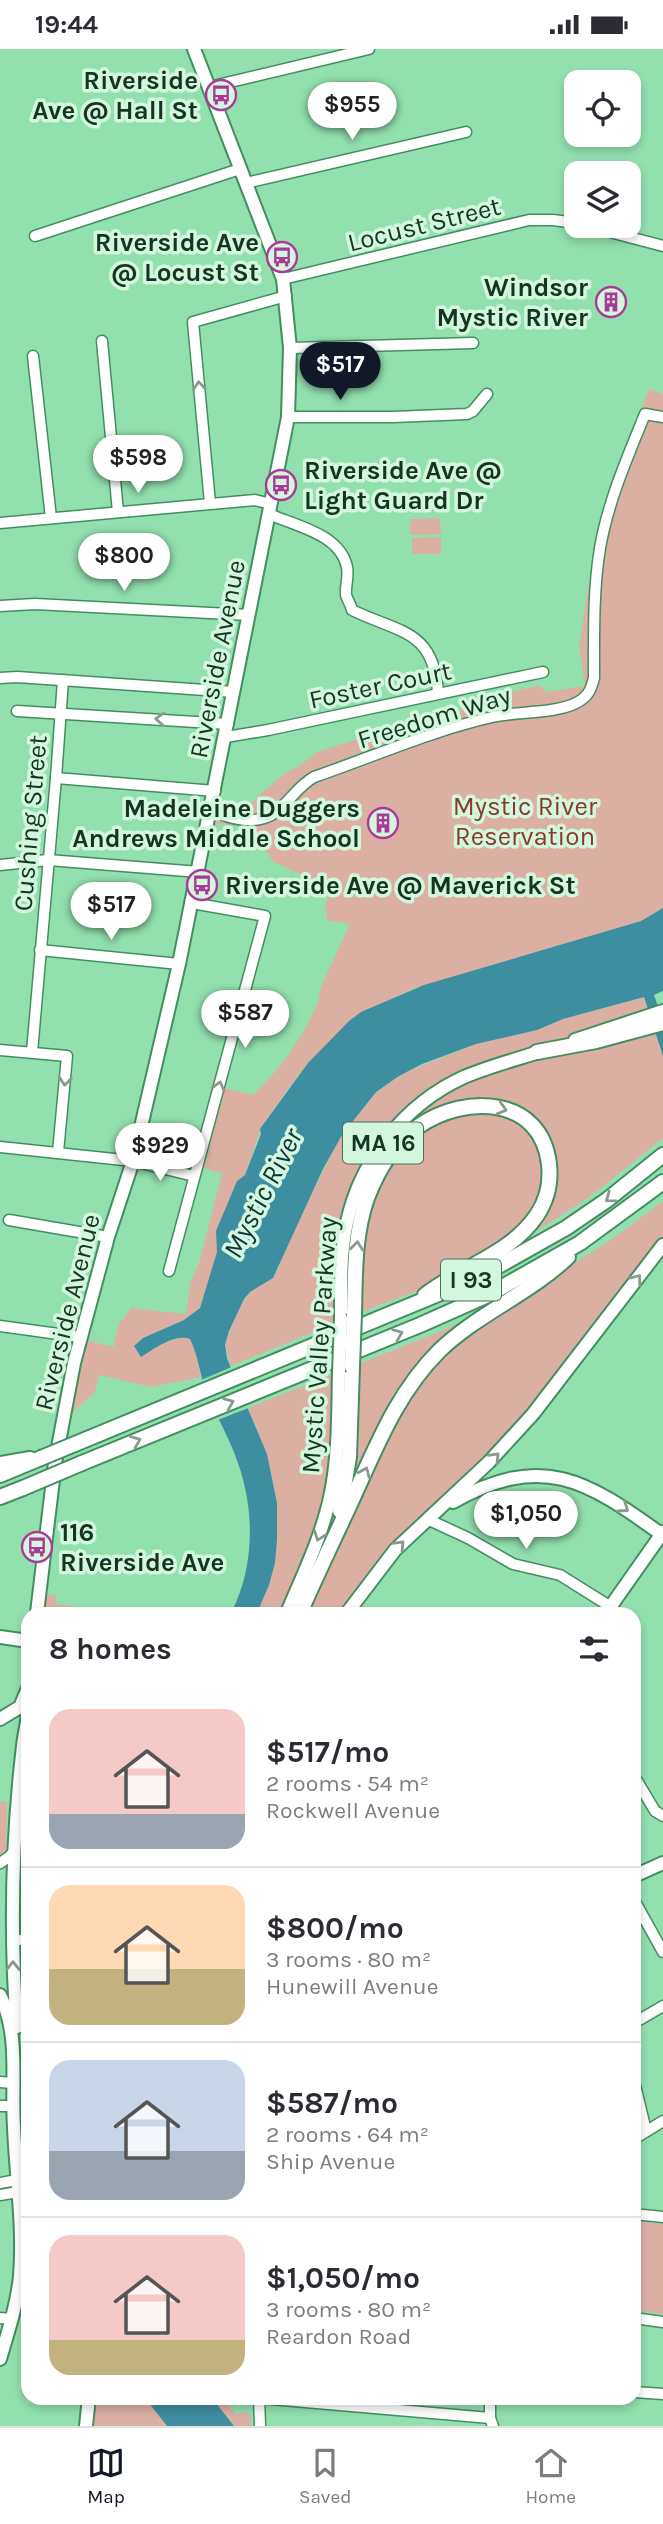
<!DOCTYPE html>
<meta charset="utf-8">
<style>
:root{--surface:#fff;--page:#f2f2f3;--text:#2b2b33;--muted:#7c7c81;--line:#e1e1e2;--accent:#111827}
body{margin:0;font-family:Karla,sans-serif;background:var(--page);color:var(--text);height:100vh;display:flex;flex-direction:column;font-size:26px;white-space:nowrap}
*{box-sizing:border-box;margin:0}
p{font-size:23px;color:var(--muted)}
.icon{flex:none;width:38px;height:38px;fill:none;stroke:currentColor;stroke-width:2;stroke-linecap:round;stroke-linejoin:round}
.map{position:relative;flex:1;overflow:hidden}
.side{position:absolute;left:21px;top:1558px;width:620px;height:798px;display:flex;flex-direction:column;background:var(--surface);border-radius:21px;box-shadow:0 4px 10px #0003}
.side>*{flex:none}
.buttons{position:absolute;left:564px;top:21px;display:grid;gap:14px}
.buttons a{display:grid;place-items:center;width:77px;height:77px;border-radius:14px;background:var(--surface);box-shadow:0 4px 10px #0003;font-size:35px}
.price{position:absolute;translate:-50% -60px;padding:0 16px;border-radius:24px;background:#fff;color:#222;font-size:23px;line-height:46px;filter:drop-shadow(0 2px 4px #0008)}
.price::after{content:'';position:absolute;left:50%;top:42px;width:21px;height:16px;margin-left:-10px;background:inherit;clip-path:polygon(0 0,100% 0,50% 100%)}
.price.active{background:var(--accent);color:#fff}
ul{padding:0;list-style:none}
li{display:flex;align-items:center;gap:21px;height:175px;padding:0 28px}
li+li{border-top:2px solid var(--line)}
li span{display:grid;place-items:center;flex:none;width:196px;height:140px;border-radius:21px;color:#555}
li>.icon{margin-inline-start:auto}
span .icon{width:84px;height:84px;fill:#fffc;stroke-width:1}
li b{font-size:30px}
h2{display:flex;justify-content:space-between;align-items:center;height:84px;padding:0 28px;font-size:30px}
.status{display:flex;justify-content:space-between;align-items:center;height:49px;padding:0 35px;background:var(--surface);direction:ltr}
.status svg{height:19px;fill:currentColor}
.tabs{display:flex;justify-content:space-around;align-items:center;height:98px;border-top:2px solid var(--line);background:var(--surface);font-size:19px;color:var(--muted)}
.tabs a{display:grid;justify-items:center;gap:4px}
.tabs .active{color:var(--accent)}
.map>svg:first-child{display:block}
.green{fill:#dcafa3}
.water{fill:#3d8ea1}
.pier{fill:#93e0af}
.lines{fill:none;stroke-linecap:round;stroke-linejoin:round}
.minor-casing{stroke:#428e61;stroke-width:13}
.major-casing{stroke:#428e61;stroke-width:16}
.highway-casing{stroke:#428e61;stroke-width:18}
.minor{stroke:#fff;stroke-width:10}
.major{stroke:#fff;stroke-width:12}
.highway{stroke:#fff;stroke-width:14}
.major-bridge-casing{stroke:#428e61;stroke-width:16;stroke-linecap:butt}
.highway-bridge-casing{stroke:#428e61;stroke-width:18;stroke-linecap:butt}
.major-bridge{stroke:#fff;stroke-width:12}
.highway-bridge{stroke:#fff;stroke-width:14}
.oneway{stroke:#8a9a90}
.labels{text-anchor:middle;stroke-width:7;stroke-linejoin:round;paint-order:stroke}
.shield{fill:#d2f7de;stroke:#4e6f5a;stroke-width:2}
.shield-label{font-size:24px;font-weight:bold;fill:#153522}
.poi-label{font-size:26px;font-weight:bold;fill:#153522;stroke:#d2f7de;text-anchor:end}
.street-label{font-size:26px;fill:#153522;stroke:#d2f7de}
.park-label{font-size:26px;fill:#893a26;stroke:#d2f7de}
.water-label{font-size:28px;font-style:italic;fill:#0d343d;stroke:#d2f7de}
</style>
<div class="status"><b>19:44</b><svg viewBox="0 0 49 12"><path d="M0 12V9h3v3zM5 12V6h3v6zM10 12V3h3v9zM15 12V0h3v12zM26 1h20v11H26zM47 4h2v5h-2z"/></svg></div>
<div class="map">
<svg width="663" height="2377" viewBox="0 0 663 2377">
<rect width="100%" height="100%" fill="#93e0af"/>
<!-- green -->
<g class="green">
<path d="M649 340 663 345V859L641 872 415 939 355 967 299 1025 262 1077 245 1126 237 1132 221 1172 217 1203 200 1259 184 1271 143 1289 141 1308C151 1302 186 1278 192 1294 196 1302 198 1318 201 1328L151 1338 99 1326 95 1343 68 1367 86 1291 113 1298 120 1271H123L131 1259 186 1265 190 1235 199 1214 222 1125 204 1119 224 1039 253 1046C282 1018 305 986 320 948L318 944 350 875 327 871 325 856 332 840 274 813 247 778 220 775 214 776 219 752 223 758 240 763 285 724 298 718 317 703 367 687 387 689 431 681 475 651 540 636 546 643 585 637 579 597 598 478 611 437Z"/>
<polygon points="440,469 441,485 410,486 410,470"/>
<polygon points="441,488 441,505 412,505 412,489"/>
<polygon points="644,948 663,1007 663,1089 591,1147 534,1184 466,1224 385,1254 231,1317 225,1296 237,1262 250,1243 277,1222 288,1193 334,1100 342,1086 376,1043 406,1023 476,995 537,981 563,970"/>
<polygon points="663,1152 663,1188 540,1350 486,1410 388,1501 372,1520 341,1564 257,1564 269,1536 275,1514 277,1454 267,1405 248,1359 439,1283 539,1236 611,1191"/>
<polygon points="46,1545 57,1547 56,1555 73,1557 74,1564 44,1564"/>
<polygon points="0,1753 7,1753 6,1801 0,1808"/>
<polygon points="634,2172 663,2175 663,2265 634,2261"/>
<polygon points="95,2348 145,2349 167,2377 93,2377"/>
<polygon points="212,2349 223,2349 235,2364 250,2364 251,2377 234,2377"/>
</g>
<!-- water -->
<g class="water">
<path d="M663 859V942L654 946 663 971V1007L644 948 563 970 537 981 476 995 422 1015 399 1027 376 1043 342 1086 323 1120 273 1229 250 1243 244 1250 229 1282 225 1296 227 1309 234 1327 267 1405 277 1454V1491L275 1514 269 1536 257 1564H231C256 1516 255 1456 235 1406 227 1385 215 1364 206 1342 200 1326 198 1306 190 1290 175 1284 154 1300 141 1308L134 1297 143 1289 184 1271 200 1259 217 1203 216 1182 237 1132 245 1126 261 1085 260 1080 308 1014 349 972 361 963 424 936 641 872Z"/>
<polygon points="145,2349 212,2349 234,2377 167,2377"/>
</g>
<!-- pier -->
<polygon class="pier" points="234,1317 251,1358 215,1372 199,1332"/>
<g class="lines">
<!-- minor casing -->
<g class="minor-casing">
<g id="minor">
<polyline points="209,38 369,0"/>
<polyline points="246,134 466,83"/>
<polyline points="587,177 663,197"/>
<polyline points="35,187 240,120"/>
<polyline points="283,230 529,171 553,171 576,174"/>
<polyline points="102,292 118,463"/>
<polyline points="290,299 473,294"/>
<polyline points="33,307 51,469"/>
<polyline points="288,368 393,368 467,365 473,362 487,345"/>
<polyline points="210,454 193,273 286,247"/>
<path d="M269 465C296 477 340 485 347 518 349 528 345 537 346 546 347 550 351 556 352 561 399 584 434 580 438 644"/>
<polyline points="0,474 255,451 271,455"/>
<polyline points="0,557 35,555 249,566"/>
<polyline points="0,629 17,628 234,643"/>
<polyline points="17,662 228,675"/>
<polyline points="226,688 268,681 543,623"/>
<polyline points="56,729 215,742"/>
<path d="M211 760C230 771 257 777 276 763 290 752 298 737 314 728 372 708 431 682 492 668 517 662 554 665 576 654 588 648 591 641 594 629 594 586 593 542 600 499 608 453 627 409 645 365L663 368"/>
<polyline points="0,816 48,811 199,823"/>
<polyline points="40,901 179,915"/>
<polyline points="0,1001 67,1007 58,1103"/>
<polyline points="32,1003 56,729 63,631"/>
<polyline points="0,1098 133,1112 194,1127"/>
<polyline points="9,1171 108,1188"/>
<polyline points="169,1222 265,867 192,854"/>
<polyline points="0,1277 80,1288"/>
<polyline points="427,1470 468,1489 513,1515 560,1526 611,1558"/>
<polyline points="634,1727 655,1762 663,1767"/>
<polyline points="0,1814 9,1808 15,1801"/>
<polyline points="634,1851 663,1903"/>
<polyline points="13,1891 28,1891"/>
<polyline points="634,1974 663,1957"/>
<polyline points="634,2032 646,2082"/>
<polyline points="0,2033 13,2034"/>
<polyline points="0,2057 13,2057"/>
<polyline points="634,2090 663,2072"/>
<polyline points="0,2134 17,2131"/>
<polyline points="0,2146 18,2143"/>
<polyline points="634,2165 663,2168"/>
<polyline points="0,2269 12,2270"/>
<polyline points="634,2269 663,2273"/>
<polyline points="634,2343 663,2345"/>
<polyline points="259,2348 260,2377"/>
<polyline points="490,2348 490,2369 493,2377"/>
<polyline points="259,2349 490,2369"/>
</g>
</g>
<!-- major casing -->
<g class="major-casing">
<g id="major">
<polyline points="575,991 663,962"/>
<path d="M341 1269C341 1237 340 1204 347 1173 361 1110 405 1055 464 1028 490 1017 518 1010 545 1001"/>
<path d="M453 1453C542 1403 586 1431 661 1485"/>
<polyline points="37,1564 55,1414 74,1314 108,1188 133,1112 179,915 288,368 290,299 283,230 194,0"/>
<path d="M287 1564C302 1528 320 1491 329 1453 339 1411 338 1366 339 1323"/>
<polyline points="347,1564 395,1501 489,1413 533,1365 663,1196"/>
<polyline points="606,1564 663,1483"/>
<polyline points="0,1588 28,1592"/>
<polyline points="0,1670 20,1658 28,1639"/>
<polyline points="634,1827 663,1814"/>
<path d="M0 1946C20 1985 11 2036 14 2078 16 2127 24 2178 20 2227 17 2256 8 2283 0 2310"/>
<path d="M17 1978C10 1885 12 1790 23 1697 24 1686 27 1676 28 1665"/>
<polyline points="86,2377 89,2348"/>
</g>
</g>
<!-- highway casing -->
<g class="highway-casing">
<g id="highway">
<polyline points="537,1003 596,992 663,974"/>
<path d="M354 1265C355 1226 354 1186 367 1149 378 1120 394 1094 419 1077 465 1045 541 1047 549 1115 551 1133 547 1151 537 1166 511 1205 461 1218 425 1246"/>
<polyline points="87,1390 477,1229 566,1179 607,1151 663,1106"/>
<polyline points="82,1414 420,1276 490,1245 580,1194 663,1133"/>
<polyline points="0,1415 30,1410"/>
<polyline points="0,1426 41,1409"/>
<polyline points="0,1448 23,1439"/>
<polyline points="340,1462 349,1408 352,1318"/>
<path d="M300 1564C316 1527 334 1490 351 1453 376 1399 396 1345 439 1302 477 1265 529 1245 568 1208"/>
</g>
</g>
<!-- minor -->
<use href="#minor" class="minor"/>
<!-- major -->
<use href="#major" class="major"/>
<!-- highway -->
<use href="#highway" class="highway"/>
<!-- major-bridge casing -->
<g class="major-bridge-casing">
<polyline id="major-bridge" points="339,1323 341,1269"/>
</g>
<!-- highway-bridge casing -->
<g class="highway-bridge-casing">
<g id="highway-bridge">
<polyline points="352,1318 354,1265"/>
<polyline points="41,1409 87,1390"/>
<polyline points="23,1439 82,1414"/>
</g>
</g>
<!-- major-bridge -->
<use href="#major-bridge" class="major-bridge"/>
<!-- highway-bridge -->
<use href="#highway-bridge" class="highway-bridge"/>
</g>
<!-- one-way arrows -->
<defs><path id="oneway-chevron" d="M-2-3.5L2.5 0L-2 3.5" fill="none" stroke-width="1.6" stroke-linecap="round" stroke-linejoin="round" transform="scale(1.75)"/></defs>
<g class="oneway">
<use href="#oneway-chevron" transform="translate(199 337) rotate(-95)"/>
<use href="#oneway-chevron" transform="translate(160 670) rotate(-176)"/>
<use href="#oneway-chevron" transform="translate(65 1032) rotate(96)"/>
<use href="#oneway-chevron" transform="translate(219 1037) rotate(-75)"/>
<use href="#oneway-chevron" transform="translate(502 1060) rotate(16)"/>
<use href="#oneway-chevron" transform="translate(610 1149) rotate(144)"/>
<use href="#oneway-chevron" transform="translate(357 1197) rotate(-84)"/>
<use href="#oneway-chevron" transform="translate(637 1230) rotate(-53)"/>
<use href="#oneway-chevron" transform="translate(398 1285) rotate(-22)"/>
<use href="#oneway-chevron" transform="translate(229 1354) rotate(-22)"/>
<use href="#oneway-chevron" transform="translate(136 1392) rotate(-22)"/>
<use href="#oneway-chevron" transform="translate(495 1408) rotate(-46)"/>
<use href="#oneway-chevron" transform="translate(365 1423) rotate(-66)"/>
<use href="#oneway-chevron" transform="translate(624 1459) rotate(35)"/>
<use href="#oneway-chevron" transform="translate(319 1487) rotate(110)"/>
<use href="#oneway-chevron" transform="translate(400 1496) rotate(-46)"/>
<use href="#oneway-chevron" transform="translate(13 1917) rotate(-90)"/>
</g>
<!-- icons -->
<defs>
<g id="bus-ring" transform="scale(1.575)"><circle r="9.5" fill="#d2f7de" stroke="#ab3a97" stroke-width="1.5"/><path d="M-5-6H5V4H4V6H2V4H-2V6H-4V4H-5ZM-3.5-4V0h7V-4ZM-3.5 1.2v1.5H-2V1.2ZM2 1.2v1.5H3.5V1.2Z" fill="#ab3a97"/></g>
<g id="building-ring" transform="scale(1.575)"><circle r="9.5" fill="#d2f7de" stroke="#ab3a97" stroke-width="1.5"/><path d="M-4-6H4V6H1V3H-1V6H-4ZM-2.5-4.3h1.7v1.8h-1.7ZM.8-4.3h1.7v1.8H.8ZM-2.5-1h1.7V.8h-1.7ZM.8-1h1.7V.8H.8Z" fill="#ab3a97"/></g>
</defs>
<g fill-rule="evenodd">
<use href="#bus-ring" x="221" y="46"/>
<use href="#bus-ring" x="282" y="208"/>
<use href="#building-ring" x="611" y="253"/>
<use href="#bus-ring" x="281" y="436"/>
<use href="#building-ring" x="383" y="774"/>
<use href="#bus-ring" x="202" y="836"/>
<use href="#bus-ring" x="37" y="1498"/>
</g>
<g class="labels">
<!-- shield labels -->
<g class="shield">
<rect x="343" y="1073.5" width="80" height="41" rx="5"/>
<rect x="441" y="1210.5" width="60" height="41" rx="5"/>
</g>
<g class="shield-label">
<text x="383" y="1102">MA 16</text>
<text x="471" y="1239">I 93</text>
</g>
<!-- poi labels -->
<g class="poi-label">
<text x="198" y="40">Riverside<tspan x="198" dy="30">Ave @ Hall St</tspan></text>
<text x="259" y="202">Riverside Ave<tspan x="259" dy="30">@ Locust St</tspan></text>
<text x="588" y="247">Windsor<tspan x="588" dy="30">Mystic River</tspan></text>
<text x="304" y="430" text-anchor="start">Riverside Ave @<tspan x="304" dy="30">Light Guard Dr</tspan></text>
<text x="360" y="768">Madeleine Duggers<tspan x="360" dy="30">Andrews Middle School</tspan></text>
<text x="225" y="845" text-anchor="start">Riverside Ave @ Maverick St</text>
<text x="60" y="1492" text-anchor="start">116<tspan x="60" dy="30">Riverside Ave</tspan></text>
</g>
<!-- street labels -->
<g class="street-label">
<text transform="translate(424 175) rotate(-14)" y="9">Locust Street</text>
<text transform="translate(217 610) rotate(-79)" y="9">Riverside Avenue</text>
<text transform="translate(380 636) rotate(-12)" y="9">Foster Court</text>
<text transform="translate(434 668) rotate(-17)" y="9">Freedom Way</text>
<text transform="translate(30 774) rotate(-85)" y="9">Cushing Street</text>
<text transform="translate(67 1263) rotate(-76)" y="9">Riverside Avenue</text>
<text transform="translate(319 1296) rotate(-86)" y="9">Mystic Valley Parkway</text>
</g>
<!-- park labels -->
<g class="park-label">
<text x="525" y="766">Mystic River<tspan x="525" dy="30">Reservation</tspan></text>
</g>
<!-- water labels -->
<g class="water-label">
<text transform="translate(262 1144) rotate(-63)" y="10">Mystic River</text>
</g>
</g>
</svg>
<div class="buttons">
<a><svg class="icon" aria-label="locate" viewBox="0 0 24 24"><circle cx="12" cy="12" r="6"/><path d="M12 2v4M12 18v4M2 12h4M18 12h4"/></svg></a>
<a><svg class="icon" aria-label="layers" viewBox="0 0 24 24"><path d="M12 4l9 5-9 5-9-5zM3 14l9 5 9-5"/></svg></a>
</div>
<b class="price" style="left:352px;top:93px">$955</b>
<b class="price active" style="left:340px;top:353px">$517</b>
<b class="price" style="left:138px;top:446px">$598</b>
<b class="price" style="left:124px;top:544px">$800</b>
<b class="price" style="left:111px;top:893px">$517</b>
<b class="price" style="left:245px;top:1001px">$587</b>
<b class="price" style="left:160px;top:1134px">$929</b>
<b class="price" style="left:526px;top:1502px">$1,050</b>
<section class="side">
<h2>8 homes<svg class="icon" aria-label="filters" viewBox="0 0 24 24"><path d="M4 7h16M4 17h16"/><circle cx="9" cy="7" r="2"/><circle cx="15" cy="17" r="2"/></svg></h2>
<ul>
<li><span style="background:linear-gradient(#f6c9c9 75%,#9aa5b1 0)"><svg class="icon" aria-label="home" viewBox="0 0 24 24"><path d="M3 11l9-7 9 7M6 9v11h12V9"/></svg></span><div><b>$517/mo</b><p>2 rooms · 54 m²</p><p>Rockwell Avenue</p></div></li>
<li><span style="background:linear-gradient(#ffd9b3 60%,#c2b280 0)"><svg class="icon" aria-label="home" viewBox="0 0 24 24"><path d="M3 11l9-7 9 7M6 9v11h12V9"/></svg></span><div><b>$800/mo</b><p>3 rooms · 80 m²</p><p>Hunewill Avenue</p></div></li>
<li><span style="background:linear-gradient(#c9d6e8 65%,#9aa5b1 0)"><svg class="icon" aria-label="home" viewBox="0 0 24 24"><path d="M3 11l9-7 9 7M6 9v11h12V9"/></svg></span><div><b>$587/mo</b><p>2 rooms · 64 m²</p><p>Ship Avenue</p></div></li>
<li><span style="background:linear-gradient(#f6c9c9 75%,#c2b280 0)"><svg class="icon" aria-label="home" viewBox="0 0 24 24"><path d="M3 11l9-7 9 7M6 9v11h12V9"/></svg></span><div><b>$1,050/mo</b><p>3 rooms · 80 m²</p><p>Reardon Road</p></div></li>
</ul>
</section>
</div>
<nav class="tabs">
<a class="active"><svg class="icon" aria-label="map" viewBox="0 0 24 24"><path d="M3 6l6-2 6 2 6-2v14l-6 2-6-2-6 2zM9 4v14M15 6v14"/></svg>Map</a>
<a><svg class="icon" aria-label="saved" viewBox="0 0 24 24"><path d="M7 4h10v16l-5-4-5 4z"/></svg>Saved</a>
<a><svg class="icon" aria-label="home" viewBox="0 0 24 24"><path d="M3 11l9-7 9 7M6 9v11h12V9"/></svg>Home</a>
</nav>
